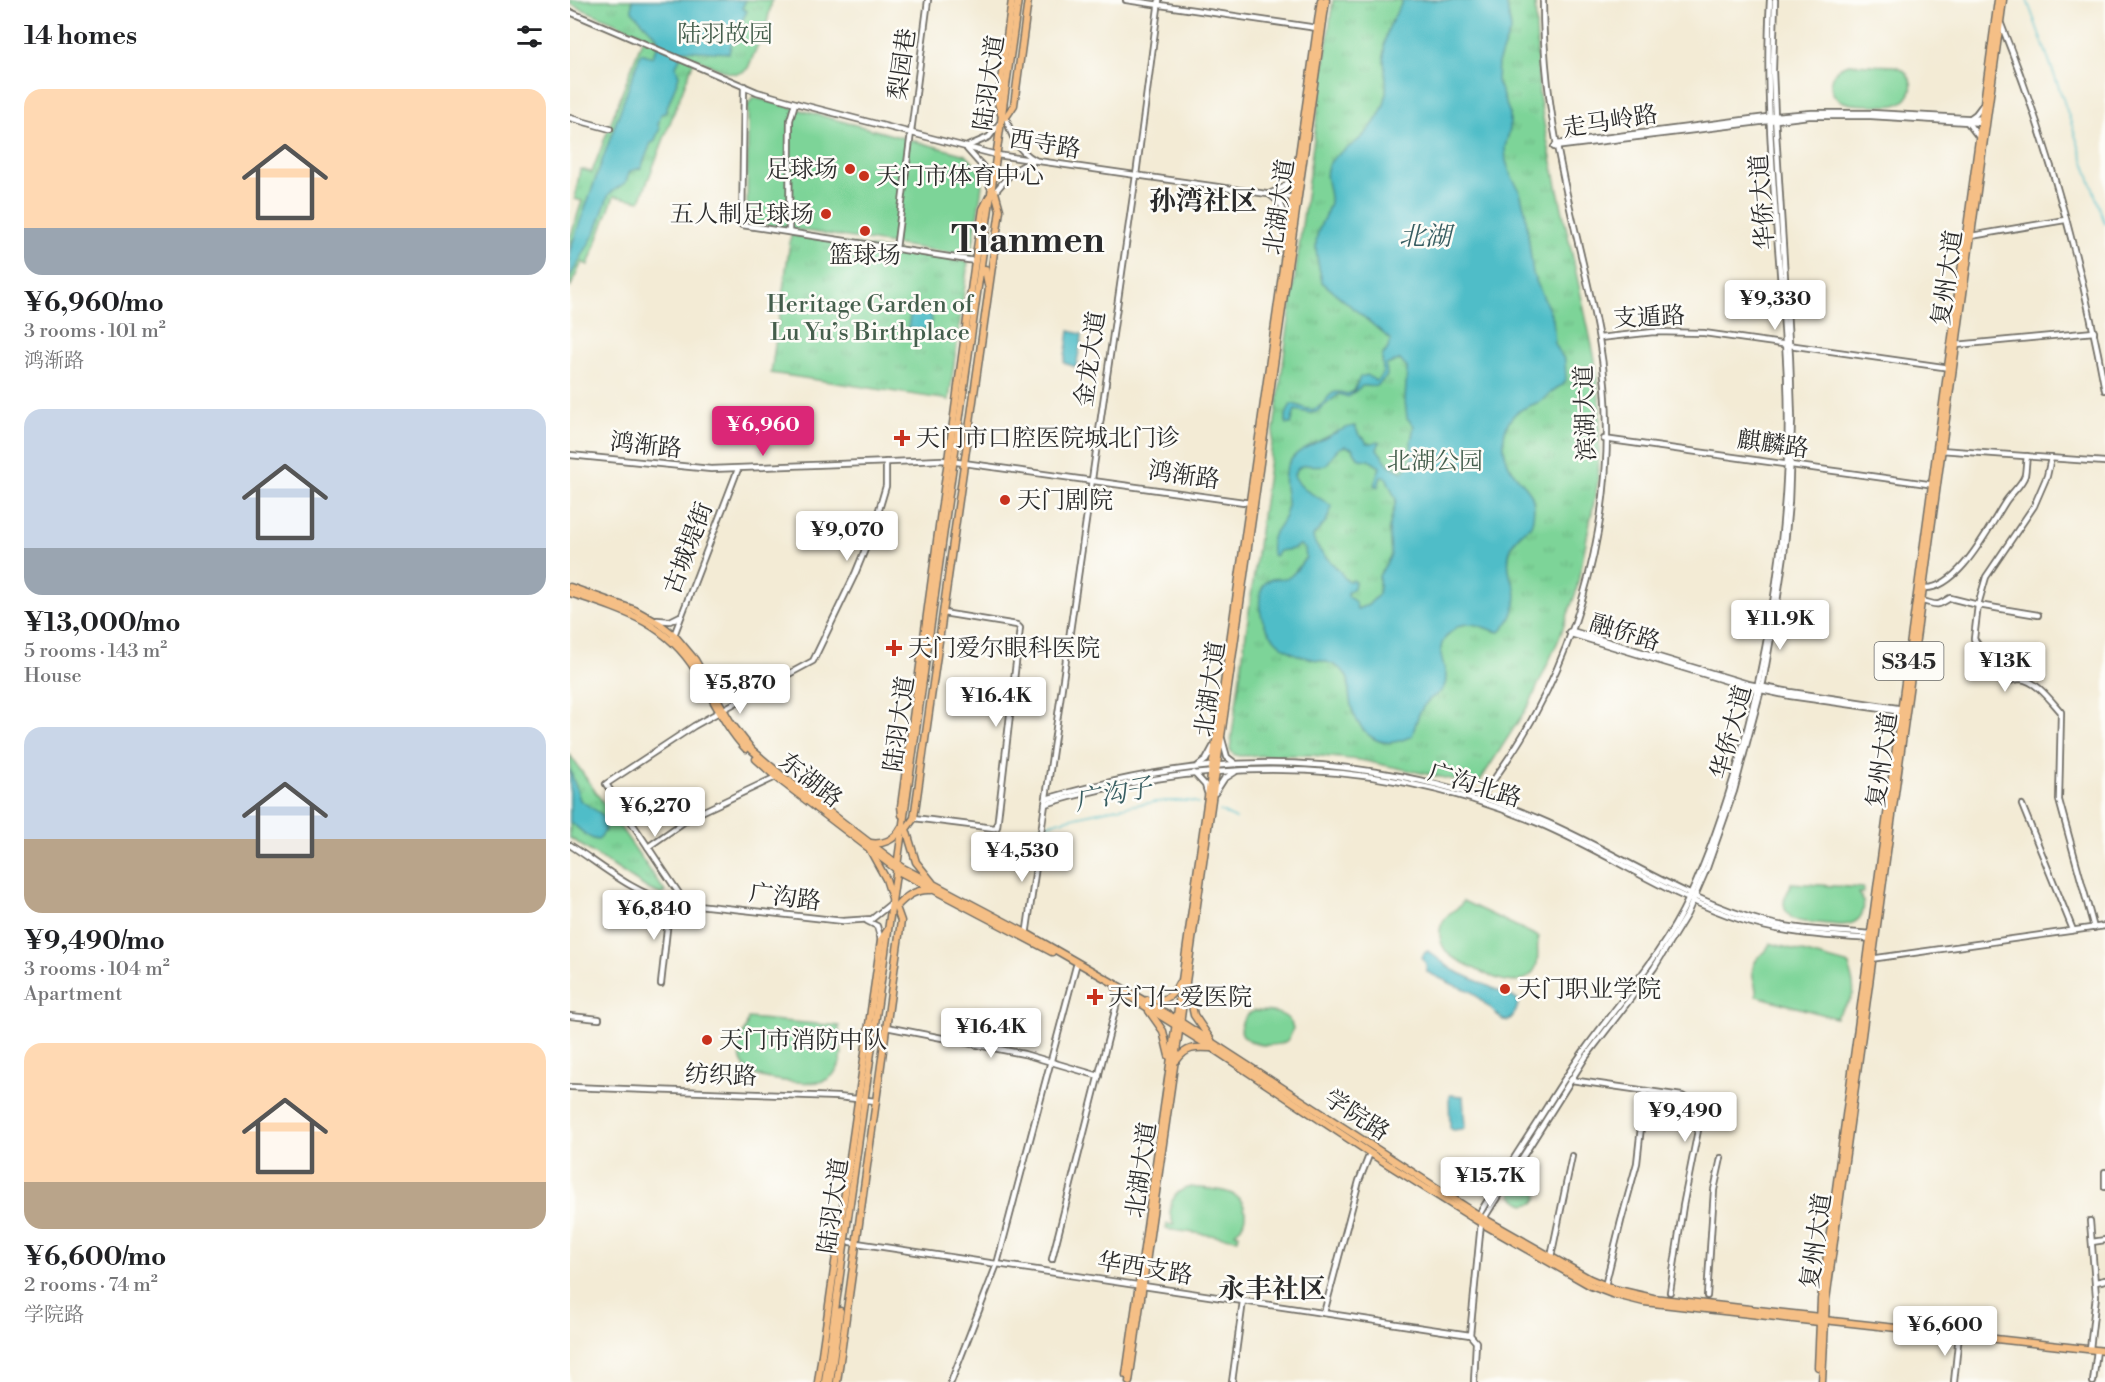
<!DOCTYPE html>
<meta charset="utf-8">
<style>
:root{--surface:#fff;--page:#f6f6f6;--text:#202124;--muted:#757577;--accent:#db2777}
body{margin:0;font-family:"Libre Bodoni","Noto Serif SC",serif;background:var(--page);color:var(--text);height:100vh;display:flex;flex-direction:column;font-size:22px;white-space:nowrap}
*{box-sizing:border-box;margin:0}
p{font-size:20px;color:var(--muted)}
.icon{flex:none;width:33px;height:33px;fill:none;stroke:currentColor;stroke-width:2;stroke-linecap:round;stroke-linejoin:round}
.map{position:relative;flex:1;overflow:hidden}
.side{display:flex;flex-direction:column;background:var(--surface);width:570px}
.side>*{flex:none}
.price{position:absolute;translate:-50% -51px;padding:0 14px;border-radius:6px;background:#fff;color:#222;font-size:20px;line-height:39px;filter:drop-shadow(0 2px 3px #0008)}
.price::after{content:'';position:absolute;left:50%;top:36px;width:18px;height:14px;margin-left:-9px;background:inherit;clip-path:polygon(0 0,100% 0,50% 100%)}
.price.active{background:var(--accent);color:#fff}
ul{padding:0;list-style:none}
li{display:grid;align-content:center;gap:12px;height:318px;padding:0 24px}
li span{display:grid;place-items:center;height:186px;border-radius:18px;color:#555}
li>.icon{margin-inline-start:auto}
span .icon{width:108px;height:108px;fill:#fffc;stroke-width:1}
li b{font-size:26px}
h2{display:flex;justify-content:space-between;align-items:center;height:72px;padding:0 24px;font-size:26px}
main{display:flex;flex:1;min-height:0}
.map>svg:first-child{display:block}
.park{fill:url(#park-tufts);stroke:#548062;stroke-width:1.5}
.pitch{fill:#7dd498;stroke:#548062;stroke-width:1.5}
.water{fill:#50bdc8;stroke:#3e747a;stroke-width:1.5;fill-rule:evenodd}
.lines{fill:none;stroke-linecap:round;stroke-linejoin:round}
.stream{stroke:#50bdc8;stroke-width:1.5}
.minor-casing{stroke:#716e66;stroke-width:8}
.major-casing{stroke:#716e66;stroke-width:9}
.minor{stroke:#fff;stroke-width:4.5}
.major{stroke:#f5bf86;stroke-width:6}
.poi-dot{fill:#c8321e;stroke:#fdfcf7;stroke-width:2}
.labels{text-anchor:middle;stroke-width:5;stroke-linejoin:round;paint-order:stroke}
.shield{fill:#fdfcf7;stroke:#6a6a68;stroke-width:1.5}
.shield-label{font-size:22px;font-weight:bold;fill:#2b2b2b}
.park-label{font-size:24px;fill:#445e4c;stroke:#fdfcf7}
.street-label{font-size:24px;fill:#2b2b2b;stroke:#fdfcf7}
.poi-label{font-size:24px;fill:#2b2b2b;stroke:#fdfcf7;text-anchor:start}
.water-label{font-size:26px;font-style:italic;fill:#385e62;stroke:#fdfcf7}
.quarter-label{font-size:27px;font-weight:bold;fill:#2b2b2b;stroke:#fdfcf7}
.town-label{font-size:36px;font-weight:bold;fill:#2b2b2b;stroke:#fdfcf7}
</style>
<main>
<section class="side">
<h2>14 homes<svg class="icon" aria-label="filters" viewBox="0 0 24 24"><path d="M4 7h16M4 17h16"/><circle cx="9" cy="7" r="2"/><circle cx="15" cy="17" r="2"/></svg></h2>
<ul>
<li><span style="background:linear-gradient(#ffd9b3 75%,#9aa5b1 0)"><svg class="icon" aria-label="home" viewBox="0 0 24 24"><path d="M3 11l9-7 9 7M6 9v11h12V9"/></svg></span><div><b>¥6,960/mo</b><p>3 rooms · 101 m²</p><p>鸿渐路</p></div></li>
<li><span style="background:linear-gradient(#c9d6e8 75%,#9aa5b1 0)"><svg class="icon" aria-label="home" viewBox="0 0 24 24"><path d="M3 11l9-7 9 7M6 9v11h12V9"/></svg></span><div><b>¥13,000/mo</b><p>5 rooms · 143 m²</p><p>House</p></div></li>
<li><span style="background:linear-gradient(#c9d6e8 60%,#b9a48a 0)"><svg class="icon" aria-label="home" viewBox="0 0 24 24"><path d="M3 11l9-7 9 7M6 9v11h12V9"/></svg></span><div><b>¥9,490/mo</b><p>3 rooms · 104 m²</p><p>Apartment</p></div></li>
<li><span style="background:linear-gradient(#ffd9b3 75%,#b9a48a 0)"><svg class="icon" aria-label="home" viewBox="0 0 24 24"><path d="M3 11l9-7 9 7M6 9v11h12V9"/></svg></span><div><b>¥6,600/mo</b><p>2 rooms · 74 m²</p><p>学院路</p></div></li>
</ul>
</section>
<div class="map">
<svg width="1535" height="1382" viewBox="0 0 1535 1382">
<defs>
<pattern id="park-tufts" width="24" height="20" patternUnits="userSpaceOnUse" patternTransform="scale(1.5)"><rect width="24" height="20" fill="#7dd498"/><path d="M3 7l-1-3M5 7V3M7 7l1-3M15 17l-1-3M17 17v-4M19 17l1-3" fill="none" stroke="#6cb683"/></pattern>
</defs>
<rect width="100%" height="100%" fill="#fdfcf7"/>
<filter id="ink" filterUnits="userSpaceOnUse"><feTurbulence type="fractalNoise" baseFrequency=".0167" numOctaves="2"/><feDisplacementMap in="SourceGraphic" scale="12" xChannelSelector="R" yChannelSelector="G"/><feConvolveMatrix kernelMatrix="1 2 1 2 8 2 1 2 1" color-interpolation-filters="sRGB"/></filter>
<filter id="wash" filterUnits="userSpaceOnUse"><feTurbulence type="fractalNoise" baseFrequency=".008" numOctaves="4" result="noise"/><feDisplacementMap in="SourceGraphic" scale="24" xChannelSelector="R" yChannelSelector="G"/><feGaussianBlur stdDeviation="1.35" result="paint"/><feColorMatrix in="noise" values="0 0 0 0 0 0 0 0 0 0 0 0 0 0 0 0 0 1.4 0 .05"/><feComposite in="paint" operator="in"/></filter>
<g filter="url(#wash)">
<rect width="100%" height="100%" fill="#f3ebd5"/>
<!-- park -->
<g class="park">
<path d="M0 0H202L197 23 178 68C164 83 140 63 125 58L70 201 44 196 18 265 12 262 0 288V238L12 201 5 199 10 169 22 172 74 35 0 4Z"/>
<polygon points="763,0 965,0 969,94 976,135 1025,359 1030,406 1028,482 1006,592 989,639 960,703 910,781 903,784 790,760 741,755 669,756 663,754 660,749"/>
<polygon points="221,235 398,262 379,400 201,373"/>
<polygon points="0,755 95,892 92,895 78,889 0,838"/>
</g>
<!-- pitch -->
<g class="pitch">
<path d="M1279 64 1324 66C1339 69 1347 86 1337 98 1328 109 1313 105 1301 105 1285 105 1256 105 1262 79 1264 71 1271 66 1279 64Z"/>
<polygon points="183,97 396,155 408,168 412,186 401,256 177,222 178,105"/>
<path d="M1221 883 1293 888V893H1289C1293 899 1295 904 1293 911 1288 931 1262 924 1247 923 1240 922 1231 923 1224 919 1220 917 1217 913 1215 909 1211 898 1220 892 1221 883Z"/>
<path d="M893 901 969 937C965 947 971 958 965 969 949 999 903 967 882 957 868 946 865 926 879 914 885 909 890 908 893 901Z"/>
<path d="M1200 943 1280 965C1278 975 1286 983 1283 994 1280 1005 1269 1008 1266 1018L1186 996C1188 986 1180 978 1183 967 1186 955 1197 953 1200 943Z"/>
<path d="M684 1011C699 1011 719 1011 723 1028L719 1039C711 1047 689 1047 678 1040 665 1032 672 1015 684 1011Z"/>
<path d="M178 1018 269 1026C267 1040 276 1052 269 1066 266 1073 260 1079 253 1081 240 1085 195 1080 184 1074 177 1071 172 1064 170 1057 166 1042 177 1031 178 1018Z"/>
<path d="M948 1181C957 1181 967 1187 968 1197L964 1203 955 1205 942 1196V1186Z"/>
<path d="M621 1187C639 1190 672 1187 675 1211 676 1220 672 1227 665 1233L669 1234 668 1239 596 1229 597 1224 604 1225C595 1209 602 1190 621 1187Z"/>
</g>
<!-- water -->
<g class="water">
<polygon points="62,0 176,0 172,8 177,11 169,27 167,37 163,37 159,53 114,50 106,66 109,76 95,113 91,114 88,125 90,128 84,142 81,143 71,168 60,171 56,182 39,194 25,233 0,277 0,250 71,53 82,57 88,45 87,37 62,11"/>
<path d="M833 0H936L941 29 928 63 927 81 940 114V129L935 147 936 161 941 176 949 189 955 210 963 274 983 319 985 344 995 361 996 379 993 385C981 389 981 396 971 401 963 405 954 407 946 413 929 428 931 456 944 473 949 480 958 487 961 494 966 505 964 516 961 526 942 538 935 553 940 575 941 580 944 584 945 588 948 605 942 621 930 632 920 631 910 624 899 624 893 624 886 627 882 631 857 651 883 668 874 687 870 695 862 696 857 702 848 711 846 724 842 736 829 742 816 746 803 738 787 728 780 709 779 691 779 682 779 677 772 670 761 661 751 661 738 658 715 654 693 633 690 609 689 601 690 589 695 583 702 576 709 580 717 578 725 575 730 564 736 558L735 549 730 545 723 549 709 551 705 556 702 554C699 529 707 535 715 516 721 502 712 488 715 474 719 452 738 447 755 438 765 433 774 427 785 426L789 435 794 438 797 443H803L807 441 810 442 807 449 819 465 832 472 842 463 841 441 844 426 837 418 835 401 837 368 830 360 816 365 817 376 807 386H792L778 397 769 394 746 412 740 413 725 410 721 424H716V415L721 404C729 403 735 412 744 409 761 404 755 386 777 394L784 391 790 377 797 375 806 381 813 374 812 356 817 350 821 340 752 282C749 266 743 248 748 232 751 222 758 212 760 202 761 190 753 177 758 166 763 155 777 149 786 142 798 133 811 116 815 101 819 84 813 68 814 51 814 30 825 17 833 0ZM775 446 782 448 789 459 799 460 810 467 804 485 808 487 811 477H816L826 500 819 528 821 555 809 576V594L798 605 787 609 786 603 778 596V592L784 588 785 582 783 580 779 581 775 579C768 565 744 551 743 536L756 522 762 507C748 494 732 494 724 475 730 459 744 468 756 465 764 457 763 449 775 446Z"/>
<path d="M342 304 353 306 360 310 362 321C357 332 348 330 338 328Z"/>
<polygon points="499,331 512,334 512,337 506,367 494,363"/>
<path d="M0 769 10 800 31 814 34 819 35 831 28 840C16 839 11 828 0 823Z"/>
<path d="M858 951 883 970 947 999C950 1007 944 1016 938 1021L933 1020 901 991 884 985 857 972 856 964 852 958 854 953Z"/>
<polygon points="880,1095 893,1096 895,1127 893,1129 883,1130 880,1128 879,1097"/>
</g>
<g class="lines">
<!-- stream -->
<g class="stream">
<polyline points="1457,0 1493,99 1535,224"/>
<polyline points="650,811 666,819"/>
<path d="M402 860C414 851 427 841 441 836 476 822 594 793 628 803"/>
</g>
</g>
</g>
<g filter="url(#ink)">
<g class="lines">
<!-- minor casing -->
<g class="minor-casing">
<g id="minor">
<polyline points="556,0 747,28"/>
<polyline points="0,12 187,92 229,104 427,155 725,198"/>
<path d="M1431 24C1478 142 1512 265 1535 390"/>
<polyline points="174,86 172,225 405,261"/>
<path d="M436 117C441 136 447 150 465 160"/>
<polyline points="0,118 40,129"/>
<polyline points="1399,119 1406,114 1412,106"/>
<polyline points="1413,119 1301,113 1242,113 1205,116 987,144 984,147 1239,116 1301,116 1414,123"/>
<polyline points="1398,123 1408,136"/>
<polyline points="398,146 419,137 429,124"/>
<polyline points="397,149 413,167 420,187"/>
<path d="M425 192C436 179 445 166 462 163"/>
<polyline points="718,221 710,203 699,194 714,187 724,175"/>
<polyline points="219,232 220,120 225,103"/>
<polyline points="1401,236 1495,220"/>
<polyline points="326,249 358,0"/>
<polyline points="1029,338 1084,332 1134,333 1380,368"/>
<polyline points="1386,345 1524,332"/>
<polyline points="1034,439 1365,485"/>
<polyline points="1370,450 1535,462"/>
<polyline points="0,455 141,469 372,460 681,503"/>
<path d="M1481 458 1477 476 1464 506 1416 577 1408 605 1404 639C1415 653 1421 671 1436 682 1441 681 1446 679 1450 679 1466 680 1481 701 1491 712L1489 800 1524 928"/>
<path d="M1353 588C1388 591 1419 527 1436 501 1442 492 1452 485 1455 475 1456 469 1456 462 1457 456"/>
<path d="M1352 601C1369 605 1365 607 1380 598L1408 605 1468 615"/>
<polyline points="87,620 100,621 110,616"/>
<polyline points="103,638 168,469"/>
<polyline points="154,709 243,661 285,574 303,530 316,486 316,462"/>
<polyline points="1333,712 1220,696 1177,687 1001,634 999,632 1002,631 1178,684 1220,692 1334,709"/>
<polyline points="652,739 657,757 666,764"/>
<polyline points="628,766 636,760 643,747"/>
<polyline points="624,773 635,785 637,792"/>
<polyline points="645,793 654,779 665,772"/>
<path d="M476 799C530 783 584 771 640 766 748 755 870 776 969 819 1045 851 1115 901 1195 922 1231 931 1267 931 1303 934"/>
<path d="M910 799C930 771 950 743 966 712 1026 600 1051 464 1029 339 1019 282 1003 227 992 171 980 115 973 57 973 0"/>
<path d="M475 804C642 755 806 756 968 823 1037 852 1100 897 1172 920 1215 934 1258 936 1302 939"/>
<polyline points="1452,805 1503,930"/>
<polyline points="344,818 424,828 427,827 450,628 447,625 373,613"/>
<path d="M0 845C31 865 63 893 100 902L273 921 302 919 323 902"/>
<polyline points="78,847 121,817 206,777"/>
<polyline points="116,904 36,784 124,726 149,712"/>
<polyline points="297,921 307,926 311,940"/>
<polyline points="456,936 566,175 589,0"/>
<polyline points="1300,959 1535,926"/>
<polyline points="91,984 100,902"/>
<polyline points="0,1016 29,1019"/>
<polyline points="316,1027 454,1054 529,1076"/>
<polyline points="1001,1080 1112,1096 1117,1099 1128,1116 1129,1125 1113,1206 1100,1292"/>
<polyline points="0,1087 268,1097 306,1101"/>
<polyline points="1535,1172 1535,1187"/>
<path d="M907 1218C926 1186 946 1155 966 1124 982 1099 998 1072 1016 1048 1052 998 1093 954 1119 898 1143 847 1160 793 1175 738 1205 621 1222 499 1217 377 1211 251 1193 126 1200 0"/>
<polyline points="280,1242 900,1335"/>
<polyline points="1522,1242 1535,1240"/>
<polyline points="981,1257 1002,1156"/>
<polyline points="482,1259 550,991"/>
<polyline points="1526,1282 1535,1280"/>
<polyline points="1035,1286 1051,1221 1067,1163 1075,1091"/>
<polyline points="1137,1296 1144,1190 1151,1158"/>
<polyline points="754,1313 789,1181 800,1153"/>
<polyline points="1520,1349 1526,1296 1520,1221"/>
<polyline points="381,1382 427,1264 506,966"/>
<polyline points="662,1382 673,1301"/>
<polyline points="904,1382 906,1342 900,1335 911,1223 1015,1058 1084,968 1117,914 1137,868 1164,791 1193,682 1206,609 1214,555 1219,502 1222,419 1220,358 1205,116 1203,70 1205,0"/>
<polyline points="1384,1382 1389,1334"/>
<polyline points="1523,1382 1527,1350"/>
</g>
</g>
<!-- major casing -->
<g class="major-casing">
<g id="major">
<polyline points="431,114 428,103 442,0"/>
<polyline points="436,117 444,105 458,0"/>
<polyline points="415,269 418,285"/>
<polyline points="0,587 65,610 90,624 104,635 125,660 161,723 182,750 211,775 331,867 456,933 606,1019 913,1218 1020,1279 1044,1289 1083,1298 1250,1317 1254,1320 1535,1351"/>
<path d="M0 593C52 610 96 622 126 671 143 698 155 727 176 749"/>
<polyline points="186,759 206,777 330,872 482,952"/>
<polyline points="332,815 331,806 405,261 413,209 419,197"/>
<path d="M300 843C313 845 325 840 331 828"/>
<polyline points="300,850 316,879 322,898"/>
<polyline points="362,882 346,862 336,829 344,818 430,210 425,192"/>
<polyline points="618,987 624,1015 641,1040"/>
<polyline points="546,988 642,1048 800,1153 906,1220 1021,1286 1042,1294 1074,1302 1249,1322 1254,1320"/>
<path d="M577 1000C594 1002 602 998 609 983"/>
<polyline points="579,1011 593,1031 599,1056"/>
<path d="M607 1060C616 1047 625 1047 640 1048"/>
<polyline points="1248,1367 1251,1299 1428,0"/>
<polyline points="556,1375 751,0"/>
<polyline points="248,1382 311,940 317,931"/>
<polyline points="255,1382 448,0"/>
<polyline points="260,1382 270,1311"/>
<path d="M267 1382 331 921 326 907C336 896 346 889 361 890"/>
<polyline points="559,1382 756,0"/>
<polyline points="1252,1382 1256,1300 1433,0"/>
</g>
</g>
<!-- minor -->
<use href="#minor" class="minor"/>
<!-- major -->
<use href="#major" class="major"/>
</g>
</g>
<!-- markers -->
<g class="poi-dot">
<circle cx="280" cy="169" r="6"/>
<circle cx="294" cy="176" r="6"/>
<circle cx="256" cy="214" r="6"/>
<circle cx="295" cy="231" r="6"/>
<path d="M329 429h6v6h6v6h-6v6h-6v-6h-6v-6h6z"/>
<circle cx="435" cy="500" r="6"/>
<path d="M321 639h6v6h6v6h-6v6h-6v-6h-6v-6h6z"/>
<circle cx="935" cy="989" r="6"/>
<path d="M522 988h6v6h6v6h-6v6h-6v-6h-6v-6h6z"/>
<circle cx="137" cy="1040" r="6"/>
</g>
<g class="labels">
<!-- shield labels -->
<rect class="shield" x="1304.5" y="642" width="69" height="38" rx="4.5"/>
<g class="shield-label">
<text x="1339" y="669">S345</text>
</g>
<!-- park labels -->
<g class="park-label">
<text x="155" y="42">陆羽故园</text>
<text x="300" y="312">Heritage Garden of<tspan x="300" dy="28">Lu Yu’s Birthplace</tspan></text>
<text x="865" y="469">北湖公园</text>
</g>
<!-- street labels -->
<g class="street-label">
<text transform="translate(332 64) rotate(-82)" y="8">梨园巷</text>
<text transform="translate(419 83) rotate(-82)" y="8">陆羽大道</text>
<text transform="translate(1040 121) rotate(-9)" y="8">走马岭路</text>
<text transform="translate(475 144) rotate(9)" y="8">西寺路</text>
<text transform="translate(1192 202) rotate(-94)" y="8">华侨大道</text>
<text transform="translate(709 207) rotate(-82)" y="8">北湖大道</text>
<text transform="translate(1377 278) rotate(-82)" y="8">复州大道</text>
<text transform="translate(1079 317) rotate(-3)" y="8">支遁路</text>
<text transform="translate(520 359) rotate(-82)" y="8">金龙大道</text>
<text transform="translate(1015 413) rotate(-92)" y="8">滨湖大道</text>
<text transform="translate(1203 444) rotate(8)" y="8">麒麟路</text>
<text transform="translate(76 445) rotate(6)" y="8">鸿渐路</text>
<text transform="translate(614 475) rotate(8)" y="8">鸿渐路</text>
<text transform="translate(118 548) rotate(-69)" y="8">古城堤街</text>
<text transform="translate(1055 632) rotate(17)" y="8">融侨路</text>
<text transform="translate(640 689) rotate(-82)" y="8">北湖大道</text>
<text transform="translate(329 724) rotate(-82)" y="8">陆羽大道</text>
<text transform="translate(1161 732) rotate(-75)" y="8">华侨大道</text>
<text transform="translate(1312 760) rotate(-82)" y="8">复州大道</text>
<text transform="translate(241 780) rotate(38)" y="8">东湖路</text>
<text transform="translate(905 785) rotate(17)" y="8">广沟北路</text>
<text transform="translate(215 897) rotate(7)" y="8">广沟路</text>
<text transform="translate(151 1075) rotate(2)" y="8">纺织路</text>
<text transform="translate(787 1115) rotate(33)" y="8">学院路</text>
<text transform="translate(571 1170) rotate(-82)" y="8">北湖大道</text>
<text transform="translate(263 1206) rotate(-82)" y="8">陆羽大道</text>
<text transform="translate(1246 1241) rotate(-82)" y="8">复州大道</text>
<text transform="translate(575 1268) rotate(9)" y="8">华西支路</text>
</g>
<!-- poi labels -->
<g class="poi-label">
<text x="268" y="177" text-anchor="end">足球场</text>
<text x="306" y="184">天门市体育中心</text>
<text x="244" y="222" text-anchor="end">五人制足球场</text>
<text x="295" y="263" text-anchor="middle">篮球场</text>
<text x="346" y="446">天门市口腔医院城北门诊</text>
<text x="447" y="508">天门剧院</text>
<text x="338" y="656">天门爱尔眼科医院</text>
<text x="947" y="997">天门职业学院</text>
<text x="538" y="1005">天门仁爱医院</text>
<text x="149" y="1048">天门市消防中队</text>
</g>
<!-- water labels -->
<g class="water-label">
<text x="855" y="245">北湖</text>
<text transform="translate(543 794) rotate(-11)" y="9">广沟子</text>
</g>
<!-- quarter labels -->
<g class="quarter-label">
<text x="633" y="210">孙湾社区</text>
<text x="702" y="1298">永丰社区</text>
</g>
<!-- town labels -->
<g class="town-label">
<text x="458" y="252">Tianmen</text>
</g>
</g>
</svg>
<b class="price" style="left:1205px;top:331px">¥9,330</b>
<b class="price active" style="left:193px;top:457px">¥6,960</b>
<b class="price" style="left:277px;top:562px">¥9,070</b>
<b class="price" style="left:1210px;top:651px">¥11.9K</b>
<b class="price" style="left:1435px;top:693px">¥13K</b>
<b class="price" style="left:170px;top:715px">¥5,870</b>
<b class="price" style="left:426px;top:728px">¥16.4K</b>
<b class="price" style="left:85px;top:838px">¥6,270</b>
<b class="price" style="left:452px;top:883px">¥4,530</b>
<b class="price" style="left:84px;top:941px">¥6,840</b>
<b class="price" style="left:421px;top:1059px">¥16.4K</b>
<b class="price" style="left:1115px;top:1143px">¥9,490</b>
<b class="price" style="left:920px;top:1208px">¥15.7K</b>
<b class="price" style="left:1375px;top:1357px">¥6,600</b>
</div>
</main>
